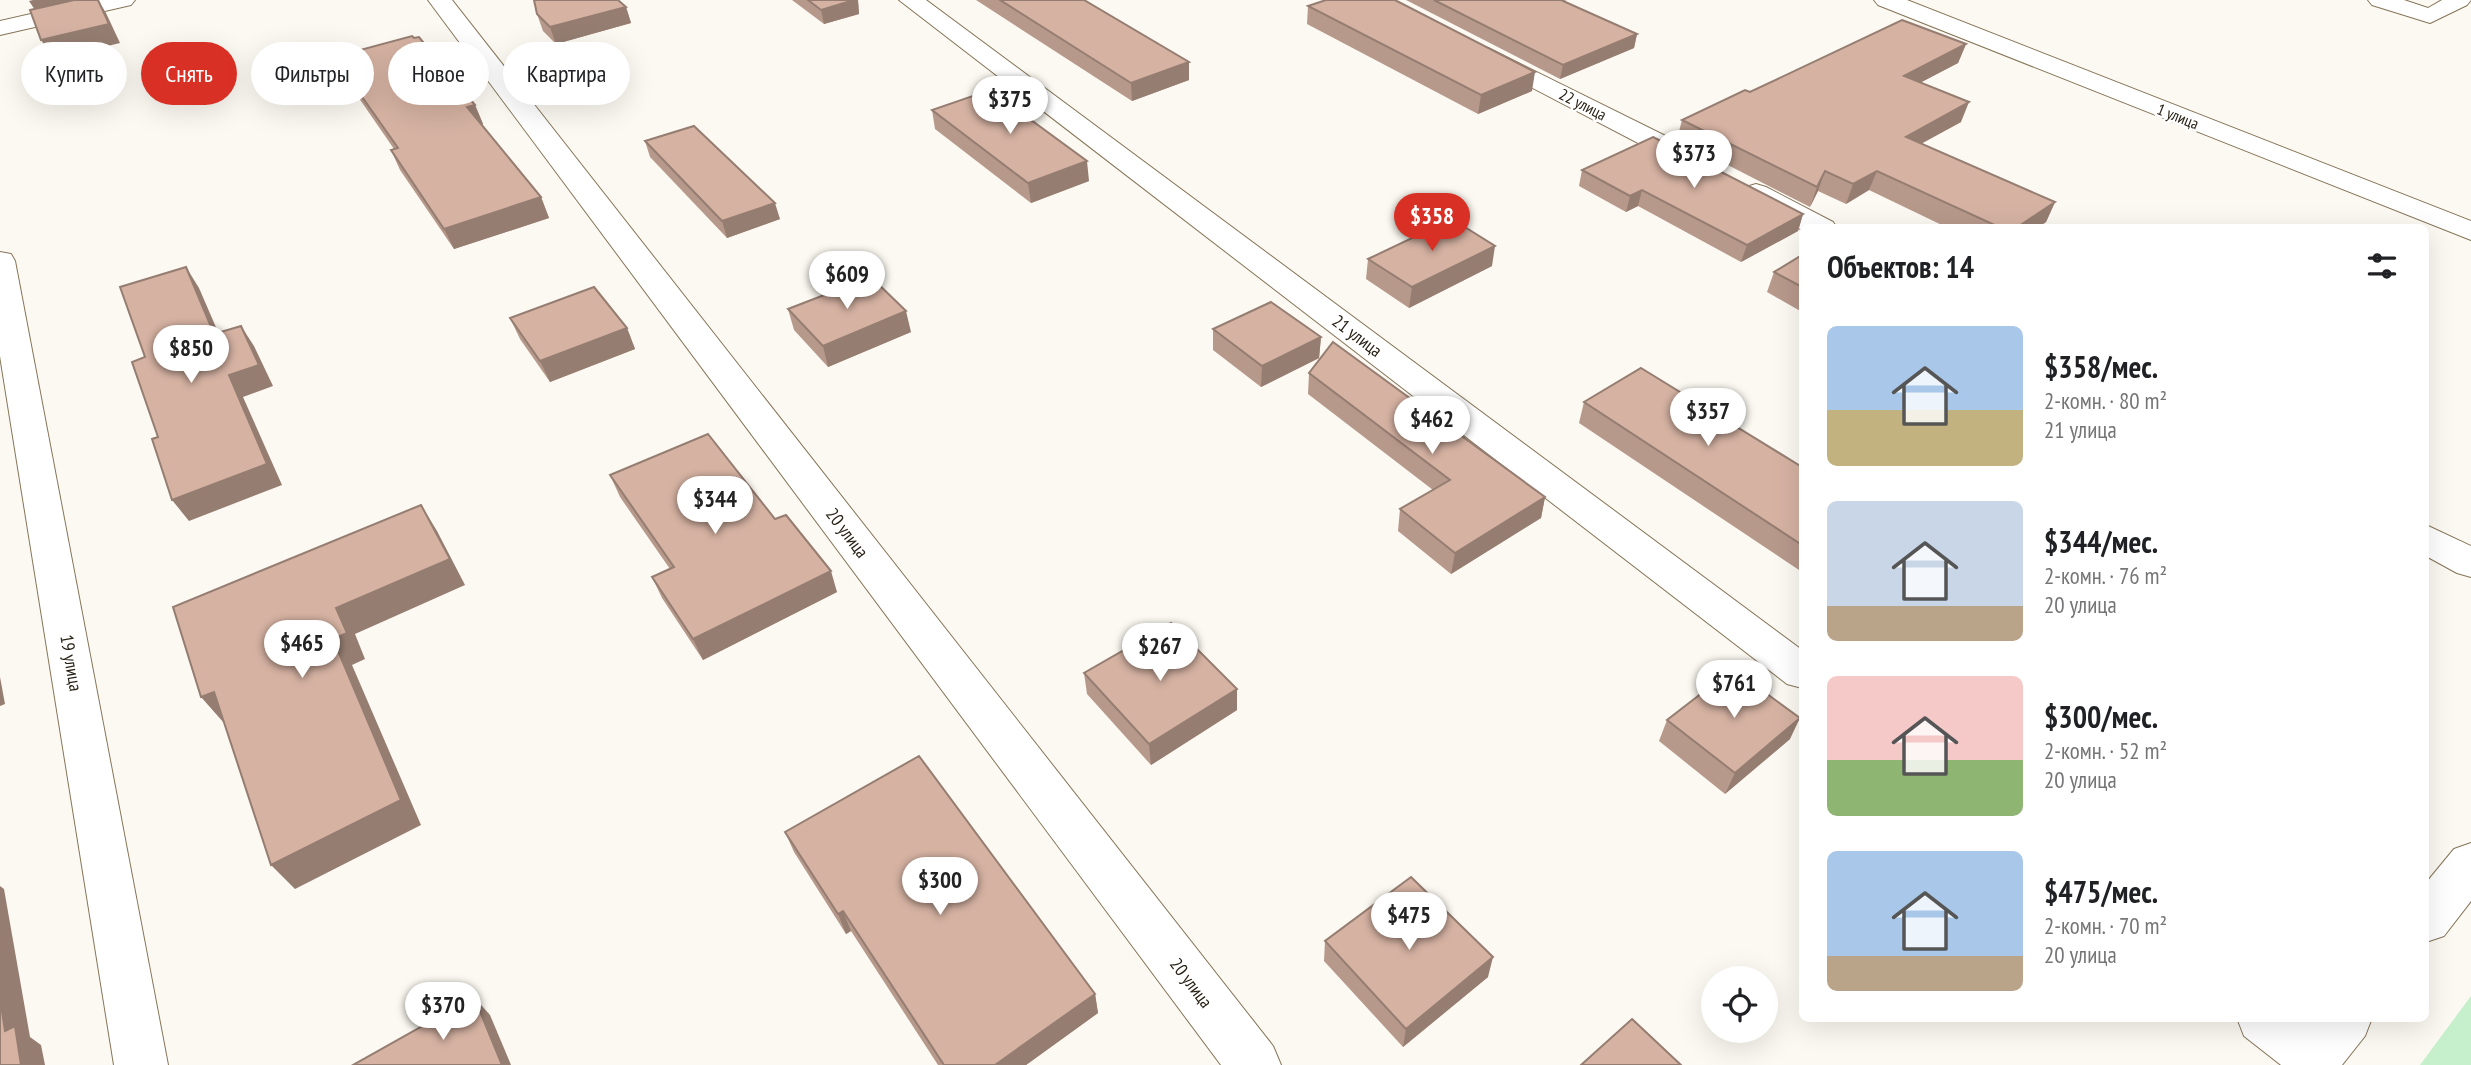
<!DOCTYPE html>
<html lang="ru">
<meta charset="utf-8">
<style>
:root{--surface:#fff;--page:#f6f6f6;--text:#202124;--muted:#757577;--accent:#d93025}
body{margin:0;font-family:"PT Sans Narrow",sans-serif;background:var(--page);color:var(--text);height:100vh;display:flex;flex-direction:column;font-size:26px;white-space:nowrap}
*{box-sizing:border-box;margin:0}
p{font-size:23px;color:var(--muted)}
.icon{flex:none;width:38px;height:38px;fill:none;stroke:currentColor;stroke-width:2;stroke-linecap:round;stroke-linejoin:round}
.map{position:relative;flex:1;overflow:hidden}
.drawer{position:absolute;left:1799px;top:224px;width:630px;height:798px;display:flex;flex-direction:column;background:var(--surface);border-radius:10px;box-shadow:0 7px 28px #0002}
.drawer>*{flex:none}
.banner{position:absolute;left:21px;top:42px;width:665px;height:63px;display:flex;gap:14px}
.tools{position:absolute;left:1701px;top:966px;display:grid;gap:14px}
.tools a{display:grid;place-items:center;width:77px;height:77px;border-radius:50%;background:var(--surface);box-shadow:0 7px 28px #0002;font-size:35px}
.price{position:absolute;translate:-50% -60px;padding:0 16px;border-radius:24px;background:#fff;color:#222;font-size:23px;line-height:46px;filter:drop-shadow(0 2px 4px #0008)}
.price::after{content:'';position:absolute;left:50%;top:42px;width:21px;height:16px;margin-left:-10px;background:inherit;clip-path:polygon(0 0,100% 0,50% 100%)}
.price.on{background:var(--accent);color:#fff}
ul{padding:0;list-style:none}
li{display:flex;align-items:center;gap:21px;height:175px;padding:0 28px}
li span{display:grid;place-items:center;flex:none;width:196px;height:140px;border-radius:10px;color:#555}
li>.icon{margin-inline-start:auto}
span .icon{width:84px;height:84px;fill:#fffc;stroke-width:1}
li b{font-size:30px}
h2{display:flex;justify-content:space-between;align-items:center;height:84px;padding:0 28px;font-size:30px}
.pill{padding:0 24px;border-radius:32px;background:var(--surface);box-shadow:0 7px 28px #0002;font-size:24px;line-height:63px}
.pill.on{background:var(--accent);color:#fff}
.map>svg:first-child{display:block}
.green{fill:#c6efcb}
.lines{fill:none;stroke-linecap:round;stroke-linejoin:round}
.minor-casing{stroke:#857558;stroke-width:2}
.tertiary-casing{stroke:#857558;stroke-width:2}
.minor{fill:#fff;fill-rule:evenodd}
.tertiary{fill:#fff;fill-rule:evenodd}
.wall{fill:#b7998b}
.shaded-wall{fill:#957d71}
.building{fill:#d5b2a2;stroke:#957d71;stroke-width:2}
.labels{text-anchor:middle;stroke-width:5;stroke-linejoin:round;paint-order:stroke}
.far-street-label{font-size:16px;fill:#282115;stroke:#fff}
.street-label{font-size:18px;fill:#282115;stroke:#fff}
</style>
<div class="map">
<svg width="2471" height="1065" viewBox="0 0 2471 1065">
<rect width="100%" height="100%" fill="#fcf9f2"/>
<!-- green -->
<polygon class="green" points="2471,996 2471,1065 2420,1065"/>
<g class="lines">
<!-- minor casing -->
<g class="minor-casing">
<g id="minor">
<polygon points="428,0 452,0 1273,1046 1281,1065 1221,1065"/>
<polygon points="899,0 926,0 1802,650 1802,688 1787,684"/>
<polygon points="2368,0 2404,0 2428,8 2442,0 2471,0 2467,5 2430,23 2372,5"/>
<polygon points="1488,48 1706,156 1710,162 1706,168 1696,170 1686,168 1479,60 1476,55 1479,50"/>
<polygon points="1756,184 1766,187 1833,222 1837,228 1802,230 1746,199 1742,193 1746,187"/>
<polygon points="0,252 11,254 15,261 168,1065 114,1065 0,356"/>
<polygon points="2426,525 2471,546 2471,577 2457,573 2426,556"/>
<polygon points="2471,843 2471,901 2444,936 2426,942 2426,883 2454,849"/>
<polygon points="2237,1018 2306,1018 2310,1021 2312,1018 2372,1018 2365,1036 2342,1065 2281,1065 2244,1036"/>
</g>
</g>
<!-- tertiary casing -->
<g class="tertiary-casing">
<g id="tertiary">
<polygon points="92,0 135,0 131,5 0,35 0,21"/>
<polygon points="1874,0 1907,0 2471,221 2471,240 1878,5"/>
</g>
</g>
<!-- minor -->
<use href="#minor" class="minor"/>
<!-- tertiary -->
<use href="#tertiary" class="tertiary"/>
</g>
<!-- wall -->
<g class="wall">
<polygon points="792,0 858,0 859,14 824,24"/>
<polygon points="976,0 1084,0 1189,80 1132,101"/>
<polygon points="1406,0 1567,0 1564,1 1637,34 1634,48 1560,79"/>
<polygon points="1308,6 1532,91 1478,114 1307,24"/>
<polygon points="626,7 631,23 556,44 543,31 537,14"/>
<polygon points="1966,44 1958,63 1921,82 1961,122 1921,144 2055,202 2046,222 2037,228 1948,228 1869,190 1846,204 1818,191 1810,207 1677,139 1682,120 1750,92"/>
<polygon points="334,57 475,105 483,124 481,125 541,197 549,218 454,249 400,170 391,150 394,149 343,75"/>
<polygon points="932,110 1089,181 1031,203 935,129"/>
<polygon points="645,141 780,219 727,238 650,157"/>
<polygon points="1582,170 1803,214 1798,231 1741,262 1638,206 1626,212 1579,186"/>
<polygon points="1802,255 1802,312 1767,292 1774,272"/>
<polygon points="1368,259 1492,266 1409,308 1366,279"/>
<polygon points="788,309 911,332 828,367 794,330"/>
<polygon points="510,318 627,328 635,349 550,382 520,339"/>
<polygon points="1213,329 1321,337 1319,358 1261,387 1213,350"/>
<polygon points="1309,373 1545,497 1541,518 1451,574 1398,531 1400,509 1433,490 1308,394"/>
<polygon points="1584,402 1802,467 1802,572 1579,423"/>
<polygon points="610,475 775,519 837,592 703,660 662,598 652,577 670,569 620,497"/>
<polygon points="1084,673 1237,689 1237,710 1151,765 1087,694"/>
<polygon points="1667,720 1790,739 1725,794 1659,741"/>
<polygon points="785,832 1095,994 1098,1013 1026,1065 938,1065 851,931 846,934 794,852"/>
<polygon points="1325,941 1488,977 1403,1047 1324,961"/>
</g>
<!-- shaded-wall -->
<g class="shaded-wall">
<polygon points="33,0 86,0 35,10 29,1"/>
<polygon points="98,0 106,13 120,43 54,59 41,40"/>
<polygon points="854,0 858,0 859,14 824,24 821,10"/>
<polygon points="626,7 631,23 556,44 550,27"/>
<polygon points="1637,34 1634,48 1560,79 1563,65"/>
<polygon points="1966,44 1958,63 1897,95 1904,76"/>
<polygon points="1189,62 1189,80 1132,101 1131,83"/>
<polygon points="1535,72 1532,91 1478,114 1481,95"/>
<polygon points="1969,102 1961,122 1898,156 1906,137"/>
<polygon points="475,105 483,124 475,126 467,107"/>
<polygon points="1087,161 1089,181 1031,203 1028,183"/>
<polygon points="1825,171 1818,191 1810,207 1817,187"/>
<polygon points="1877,171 1869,190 1846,204 1853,184"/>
<polygon points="1642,190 1638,206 1626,212 1630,196"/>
<polygon points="541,197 549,218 454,249 444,229"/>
<polygon points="2055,202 2046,222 2037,228 2016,228"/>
<polygon points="775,203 780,219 727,238 722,221"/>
<polygon points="1803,214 1798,231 1741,262 1747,245"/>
<polygon points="1495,246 1492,266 1409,308 1412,287"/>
<polygon points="186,267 199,288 228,355 214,334"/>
<polygon points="906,311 911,332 828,367 823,346"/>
<polygon points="241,326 254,346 273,386 243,397 282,485 189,521 172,500 229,375"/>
<polygon points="627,328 635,349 550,382 540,361"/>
<polygon points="1321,337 1319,358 1261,387 1262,366"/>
<polygon points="1545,497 1541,518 1451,574 1455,553"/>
<polygon points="421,505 437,531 465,585 355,634 365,659 352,665 421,825 295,889 271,865 333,639 336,608"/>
<polygon points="831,571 837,592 703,660 693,639"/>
<polygon points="0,677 5,704 0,706"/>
<polygon points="1237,689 1237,710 1151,765 1149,744"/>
<polygon points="214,692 224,723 201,697"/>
<polygon points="1800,718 1790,739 1725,794 1735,773"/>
<polygon points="0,886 4,889 30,1037 41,1045 45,1065 21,1065 5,1031 0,998"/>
<polygon points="843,911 851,931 846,934 838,914"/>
<polygon points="1493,957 1488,977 1403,1047 1406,1029"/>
<polygon points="1095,994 1098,1013 1026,1065 995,1065"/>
<polygon points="474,997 490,1015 511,1065 502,1065"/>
</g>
<!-- building -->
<g class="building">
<polygon points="74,0 98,0 109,24 41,40 30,10"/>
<polygon points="534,0 618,0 626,7 550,27 537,14"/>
<polygon points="808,0 854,0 821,10"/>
<polygon points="1000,0 1084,0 1189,62 1131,83"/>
<polygon points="1326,0 1395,0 1535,72 1481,95 1308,6"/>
<polygon points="1434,0 1561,0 1637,34 1563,65"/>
<polygon points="1902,20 1966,44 1904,76 1969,102 1906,137 2055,202 2016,228 2001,228 1877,171 1853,184 1825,171 1817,187 1682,120 1745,90 1750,92"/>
<polygon points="412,36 414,38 419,37 475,105 467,107 541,197 444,229 391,150 398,148 334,57"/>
<polygon points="990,90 1087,161 1028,183 932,110"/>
<polygon points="694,126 775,203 722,221 645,141"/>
<polygon points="1653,137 1803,214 1747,245 1642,190 1630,196 1582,170"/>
<polygon points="1452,219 1495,246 1412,287 1368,259"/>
<polygon points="1802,255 1802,287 1774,272"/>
<polygon points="186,267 214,334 241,326 259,365 229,375 267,464 172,500 152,439 158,437 132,362 145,357 120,287"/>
<polygon points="871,277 906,311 823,346 788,309"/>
<polygon points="594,287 627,328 540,361 510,318"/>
<polygon points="1271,302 1321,337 1262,366 1213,329"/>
<polygon points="1333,342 1545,497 1455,553 1400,509 1450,480 1309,373"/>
<polygon points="1641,368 1802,467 1802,545 1584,402"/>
<polygon points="708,434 775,519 786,515 831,571 693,639 652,577 674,567 610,475"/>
<polygon points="421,505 450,559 336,608 347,633 333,639 401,800 271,865 214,692 201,697 173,607"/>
<polygon points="1171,623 1237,689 1149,744 1084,673"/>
<polygon points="1733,669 1800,718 1735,773 1667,720"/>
<polygon points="919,756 1095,994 995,1065 944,1065 843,911 838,914 785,832"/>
<polygon points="1411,877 1493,957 1406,1029 1325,941"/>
<polygon points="474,997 502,1065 353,1065"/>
<polygon points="0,998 5,1031 15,1026 21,1065 0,1065"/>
<polygon points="1632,1019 1681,1065 1581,1065"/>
</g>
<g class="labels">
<!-- far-street labels -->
<g class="far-street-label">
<text transform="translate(1583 104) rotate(27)" y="6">22 улица</text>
<text transform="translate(2178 116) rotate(22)" y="6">1 улица</text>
</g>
<!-- street labels -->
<g class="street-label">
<text transform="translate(1357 336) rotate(37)" y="6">21 улица</text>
<text transform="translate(847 533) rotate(53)" y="6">20 улица</text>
<text transform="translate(71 663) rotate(80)" y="6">19 улица</text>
<text transform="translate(1191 983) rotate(53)" y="6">20 улица</text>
</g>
</g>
</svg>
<div class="tools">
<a><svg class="icon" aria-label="locate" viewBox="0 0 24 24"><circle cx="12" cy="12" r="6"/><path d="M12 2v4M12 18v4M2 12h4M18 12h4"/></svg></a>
</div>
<b class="price" style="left:1010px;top:136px">$375</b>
<b class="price" style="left:1694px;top:190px">$373</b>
<b class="price on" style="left:1432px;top:253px">$358</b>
<b class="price" style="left:847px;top:311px">$609</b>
<b class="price" style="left:191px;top:385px">$850</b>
<b class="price" style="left:1708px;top:448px">$357</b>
<b class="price" style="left:1432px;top:456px">$462</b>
<b class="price" style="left:715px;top:536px">$344</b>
<b class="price" style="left:302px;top:680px">$465</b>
<b class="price" style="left:1160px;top:683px">$267</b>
<b class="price" style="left:1734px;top:720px">$761</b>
<b class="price" style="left:940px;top:917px">$300</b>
<b class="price" style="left:1409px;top:952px">$475</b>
<b class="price" style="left:443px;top:1042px">$370</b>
<div class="banner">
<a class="pill">Купить</a>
<a class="pill on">Снять</a>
<a class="pill">Фильтры</a>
<a class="pill">Новое</a>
<a class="pill">Квартира</a>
</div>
<section class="drawer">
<h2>Объектов: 14<svg class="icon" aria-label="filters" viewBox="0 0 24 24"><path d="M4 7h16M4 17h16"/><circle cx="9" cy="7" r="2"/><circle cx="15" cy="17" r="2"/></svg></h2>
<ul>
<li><span style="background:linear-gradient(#a9c7e8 60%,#c2b280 0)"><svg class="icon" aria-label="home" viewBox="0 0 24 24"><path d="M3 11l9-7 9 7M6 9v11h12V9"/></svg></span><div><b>$358/мес.</b><p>2-комн. · 80 m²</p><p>21 улица</p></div></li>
<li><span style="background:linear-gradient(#c9d6e8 75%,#b9a48a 0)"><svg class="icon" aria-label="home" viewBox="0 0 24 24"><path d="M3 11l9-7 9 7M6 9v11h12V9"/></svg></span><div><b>$344/мес.</b><p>2-комн. · 76 m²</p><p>20 улица</p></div></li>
<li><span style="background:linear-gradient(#f6c9c9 60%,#8fb573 0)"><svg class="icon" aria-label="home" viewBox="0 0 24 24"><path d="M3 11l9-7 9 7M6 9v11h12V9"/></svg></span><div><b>$300/мес.</b><p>2-комн. · 52 m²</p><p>20 улица</p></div></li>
<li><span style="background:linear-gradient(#a9c7e8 75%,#b9a48a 0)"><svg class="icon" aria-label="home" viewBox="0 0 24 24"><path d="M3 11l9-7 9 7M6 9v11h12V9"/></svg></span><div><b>$475/мес.</b><p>2-комн. · 70 m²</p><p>20 улица</p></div></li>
</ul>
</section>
</div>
